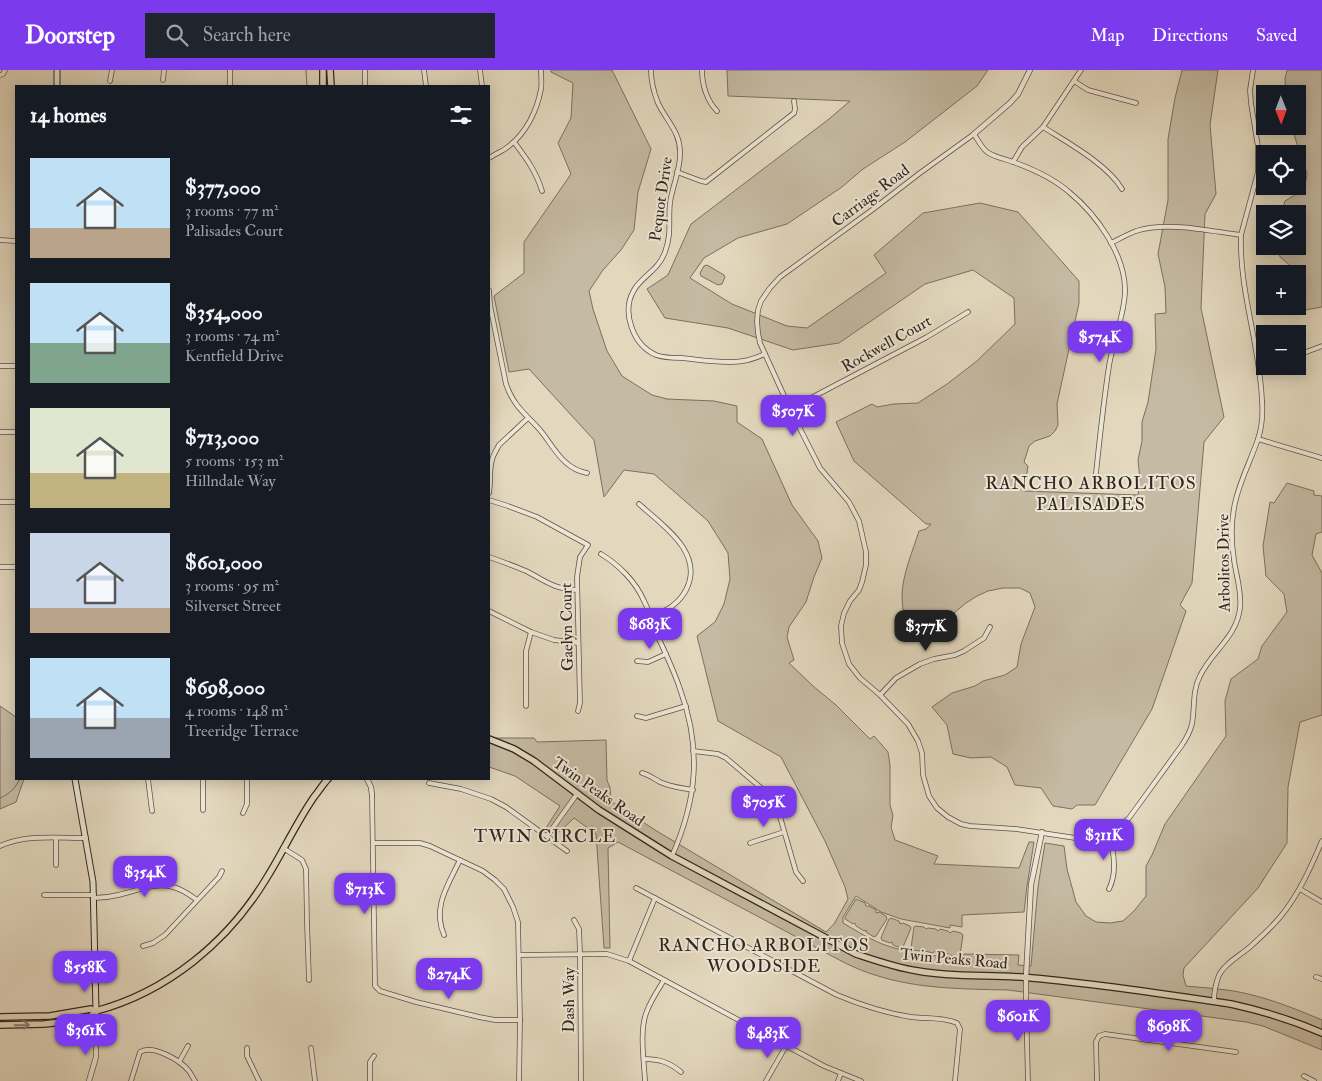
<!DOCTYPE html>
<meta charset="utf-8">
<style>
:root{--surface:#171b24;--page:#20242c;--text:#f1f3f6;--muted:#9ea1a6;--accent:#7c3aed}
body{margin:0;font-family:"IM FELL Double Pica",serif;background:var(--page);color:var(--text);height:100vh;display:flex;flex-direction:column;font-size:19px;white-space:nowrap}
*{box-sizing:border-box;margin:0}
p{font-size:16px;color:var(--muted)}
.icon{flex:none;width:28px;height:28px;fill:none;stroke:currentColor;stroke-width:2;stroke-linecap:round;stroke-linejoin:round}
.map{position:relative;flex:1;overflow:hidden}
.details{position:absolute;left:15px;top:15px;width:475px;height:695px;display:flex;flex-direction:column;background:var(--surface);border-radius:0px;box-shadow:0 2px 12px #0003}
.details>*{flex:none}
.needle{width:32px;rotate:179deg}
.buttons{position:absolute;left:1256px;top:15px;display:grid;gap:10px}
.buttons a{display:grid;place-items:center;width:50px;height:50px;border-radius:0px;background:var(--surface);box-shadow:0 2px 12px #0003;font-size:25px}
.price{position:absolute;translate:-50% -42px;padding:0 11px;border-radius:10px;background:var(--accent);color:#fff;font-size:16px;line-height:32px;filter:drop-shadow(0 1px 2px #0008)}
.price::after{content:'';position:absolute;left:50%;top:30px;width:15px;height:11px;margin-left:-8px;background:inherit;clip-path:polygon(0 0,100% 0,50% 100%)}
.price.current{background:#222;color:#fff}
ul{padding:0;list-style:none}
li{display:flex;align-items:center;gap:15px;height:125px;padding:0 15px}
li span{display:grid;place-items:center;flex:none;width:140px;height:100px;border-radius:0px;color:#555}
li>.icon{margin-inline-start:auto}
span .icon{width:60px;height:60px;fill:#fffc;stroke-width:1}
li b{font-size:21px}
h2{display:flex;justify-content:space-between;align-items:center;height:60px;padding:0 15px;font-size:21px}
header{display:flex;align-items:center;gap:30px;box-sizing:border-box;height:70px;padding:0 25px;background:var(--accent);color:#fff}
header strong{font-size:24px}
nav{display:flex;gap:28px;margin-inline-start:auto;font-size:18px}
.search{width:350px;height:45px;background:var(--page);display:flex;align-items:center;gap:12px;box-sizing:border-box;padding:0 18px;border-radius:0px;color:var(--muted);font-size:19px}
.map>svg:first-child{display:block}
.green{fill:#c5baa3;stroke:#7b7062}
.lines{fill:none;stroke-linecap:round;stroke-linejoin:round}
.stream{stroke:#776c5e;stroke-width:1}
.minor-casing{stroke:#5e5248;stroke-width:5.5}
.tertiary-casing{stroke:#5e5248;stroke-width:6}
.secondary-casing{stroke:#312520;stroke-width:7}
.primary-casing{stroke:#312520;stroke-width:8}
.minor{stroke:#ede6d5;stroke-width:4}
.tertiary{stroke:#ede6d5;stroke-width:4.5}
.secondary{stroke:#ede6d5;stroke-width:5}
.primary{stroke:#e3d8be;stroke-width:5.5}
.oneway{stroke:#8a7e6f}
.labels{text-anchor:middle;stroke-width:4;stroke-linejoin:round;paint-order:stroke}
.street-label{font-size:16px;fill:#312520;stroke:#ede6d5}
.neighbourhood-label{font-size:18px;letter-spacing:1px;fill:#312520;stroke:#ede6d5}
</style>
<header>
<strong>Doorstep</strong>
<div class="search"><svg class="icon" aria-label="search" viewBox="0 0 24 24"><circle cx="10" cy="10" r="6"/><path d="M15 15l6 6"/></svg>Search here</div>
<nav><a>Map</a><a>Directions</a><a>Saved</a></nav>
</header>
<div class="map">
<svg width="1322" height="1011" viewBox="0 0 1322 1011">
<rect width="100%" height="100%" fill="#e3d8be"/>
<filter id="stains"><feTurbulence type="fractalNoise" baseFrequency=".004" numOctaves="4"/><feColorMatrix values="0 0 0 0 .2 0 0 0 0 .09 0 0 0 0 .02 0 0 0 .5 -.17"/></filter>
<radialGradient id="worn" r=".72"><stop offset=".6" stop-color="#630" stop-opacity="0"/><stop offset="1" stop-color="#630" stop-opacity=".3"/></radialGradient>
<!-- green -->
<g class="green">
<path d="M551 0H612L651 79 638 122 634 160 621 180 603 200 589 221 593 239 607 281 622 306 652 325 667 329 714 331 737 336V352L762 369 792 435 818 471 822 488 814 507 806 532 789 557 787 567 794 590 789 593 813 616 836 635 870 669 874 666 888 682 890 695V735L893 746 891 757 895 770 938 786 934 794 1019 798 1029 772H1034L1027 816 1024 842 962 845V857L950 855V858L901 849 881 842 856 826 843 847V853C857 861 872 871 888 876 912 884 937 886 962 889L964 884 1019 885 1018 895 1031 896 1038 817 1045 773 1064 776 1067 799 1076 832 1086 846 1096 852 1110 853 1123 851 1134 841 1146 826V796L1152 785 1165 754 1226 666 1225 631 1231 609 1258 589 1262 576 1287 542 1284 524 1266 506 1263 476 1270 432 1274 433 1287 413 1314 421V425L1322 426V462L1316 464 1312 485 1322 503V645L1300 652 1288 717 1287 773 1258 818 1184 898 1183 905 1186 916C1207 918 1228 919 1248 924 1274 930 1298 940 1322 950V980L1263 956 1246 952 1008 920C964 919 917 919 875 905 855 899 837 889 819 879L618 772 608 778 610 878H604L596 764 574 748 556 765 546 758 560 736 515 706 489 697V668H534L537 672 606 670 607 710 610 718 611 731 655 760 826 862 834 854 848 829 845 817 825 771 781 687 718 651 697 566 715 552 724 534 730 509 728 483 708 451 654 404 624 400 604 427 594 370 529 299 509 302 494 226 524 203V172L571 104 558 73 571 48 573 13 551 2Z"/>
<path d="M727 0H988L977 16 905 72 863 99 842 117 787 154 738 168 704 188 690 208 732 234 787 256 807 258 886 203 874 185 923 143 980 133 1018 142 1079 211V233L1057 334 1058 355 1055 361 1050 366 1035 371 1029 376 1024 392 1028 396 1024 421 1138 425 1140 409 1138 390 1142 371V352L1148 332 1156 279 1155 244 1166 243 1165 217 1158 184 1168 130V69L1175 28 1182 0H1218L1210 55 1216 124 1205 144 1201 238 1224 347 1204 372 1192 513 1180 535 1186 541 1152 639 1095 735H1077L1072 739 1053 736 1041 718 1015 715 1007 697 991 687 971 688 953 684 947 655 932 637 952 623 975 616 983 611 1005 605 1017 597 1021 574 1035 537 1030 523 1020 518H1003L988 521 977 526 966 533 943 552 919 561 907 557C904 547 902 536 902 526 902 506 913 480 919 461L926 459 931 454H926L854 391 836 352 872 334 877 337 894 334 918 333 947 314 977 291 1015 254 1014 228 973 200 925 214 839 273 793 280 728 258 665 248 647 219 668 205 691 154 829 49 850 31 728 26Z"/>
<path d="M1287 0H1322V237L1305 240 1298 210 1299 203 1280 187 1278 176H1298V144H1281L1285 131C1297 124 1307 118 1307 103L1291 56H1298V24H1286L1285 9Z"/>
<polygon points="707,195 724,205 725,207 722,214 718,215 701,206 700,203 704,196"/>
<polygon points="0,636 16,647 16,709 24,709 16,732 0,739"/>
<polygon points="856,829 865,833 866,836 869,836 876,840 876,843 879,842 886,846 887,849 876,866 874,867 866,862 866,860 864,861 856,856 855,853 853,854 845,849 845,847"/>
<polygon points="891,848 899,851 900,854 903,853 910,856 911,858 903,877 901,878 893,875 892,872 890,873 882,870 881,868 889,849"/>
<polygon points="916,856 924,857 926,859 928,858 936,859 938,861 940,859 948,861 950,863 953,861 961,863 963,865 960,885 957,886 949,885 947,883 944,884 936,883 935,881 933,883 925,881 923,879 921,881 912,880 911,878 914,857"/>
</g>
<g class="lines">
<!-- stream -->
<g class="stream">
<polyline points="306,0 307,16"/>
<path d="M0 728C10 724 15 718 20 709"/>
</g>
<!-- minor casing -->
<g class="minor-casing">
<g id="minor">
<polyline points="230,0 230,16"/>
<polyline points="365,0 365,16"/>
<polyline points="424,0 426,16"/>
<polyline points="480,0 482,16"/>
<path d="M651 0C651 11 654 23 658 33 667 52 681 62 680 85 680 101 672 117 670 133 668 152 672 163 665 182 658 201 643 205 634 220 621 242 633 275 656 285 664 288 674 288 682 288 701 290 725 294 743 291 751 290 758 287 765 284"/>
<path d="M702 0C702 15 707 31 717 41"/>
<polyline points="0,5 3,4 5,0"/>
<polyline points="163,10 164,0"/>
<polyline points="110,11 112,0"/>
<polyline points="1074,11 1088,20 1136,33"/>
<path d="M1043 57C1068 73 1107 94 1122 119"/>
<path d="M514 72C526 88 536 101 542 121"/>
<path d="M489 88C495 84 503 81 509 76 526 63 537 41 541 19 542 13 541 6 541 0"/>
<polyline points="1013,92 1022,77 1043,57 1081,0"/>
<polyline points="677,102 701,111 706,112 794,43 795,39 794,31"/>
<polyline points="0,170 16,171"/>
<path d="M1111 173C1119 169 1128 164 1136 161 1167 151 1209 161 1241 165"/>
<path d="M489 220 490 235 506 314C514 337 525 343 540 360 554 377 563 399 587 403"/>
<polyline points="1298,285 1322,276"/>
<polyline points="0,296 16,296"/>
<polyline points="790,339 927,267 968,242"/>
<polyline points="0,362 16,362"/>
<polyline points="1258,369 1322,388"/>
<path d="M1095 413C1099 374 1103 335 1109 296 1113 271 1124 247 1125 222 1126 185 1096 144 1069 122 1053 108 1035 100 1016 93 1006 89 996 88 987 82 981 77 978 70 974 64L920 103 872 140 780 207 770 218 761 231 758 240 757 251 758 263 760 273 790 339 820 398 849 432 859 451 866 482V495L862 512 859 520 850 531 844 543 841 556 842 573 849 594 860 608 880 625 908 654 918 671 922 683 923 705 929 726 937 738 948 747 961 754 970 756 1016 759 1082 769C1101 768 1116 760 1129 748L1182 675C1186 669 1190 662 1192 654 1195 638 1192 621 1200 606 1211 582 1237 567 1240 538 1242 522 1236 505 1234 490 1231 471 1231 451 1235 433 1240 410 1251 390 1258 369 1262 357 1263 344 1262 331 1260 275 1239 221 1241 165L1258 102V77L1251 33 1250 20 1253 0"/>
<path d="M489 423C491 412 489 400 492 390 493 385 497 379 499 375L528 348"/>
<polyline points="489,430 508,436 537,447 588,475 580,487 577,507 580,633 578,641"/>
<polyline points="0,432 16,432"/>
<path d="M639 434C663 456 705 483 686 520 678 535 666 542 650 546"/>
<path d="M601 484C619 495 636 512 644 531 650 542 653 555 658 567 666 584 674 601 680 619 702 679 697 729 672 786"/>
<path d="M489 487C501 491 514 496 526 501 546 511 553 519 577 520"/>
<polyline points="0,497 16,497"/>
<polyline points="489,541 531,562 554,570 578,573"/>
<polyline points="637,591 648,592 666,584"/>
<polyline points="880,625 896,608 920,594 934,589 955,585 964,581 984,568 990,557"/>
<polyline points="526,636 526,581 531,562"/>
<polyline points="637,646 646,648 686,636"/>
<polyline points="693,681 718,684 726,688 766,722 776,733 796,802 803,811"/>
<path d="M642 703C650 705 654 709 660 712 670 717 682 718 693 720"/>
<polyline points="148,709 152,741"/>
<polyline points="203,709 203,740"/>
<polyline points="429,713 461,719 491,729 506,737 567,781"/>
<polyline points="372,725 375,916 380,921 416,932 479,947 495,950 520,950"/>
<polyline points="243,743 247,734 247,709"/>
<path d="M1108 763C1114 781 1118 801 1109 819"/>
<polyline points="547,766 577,724"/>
<polyline points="56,768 56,795"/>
<polyline points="373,773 420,773 430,776 483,801 495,810 504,819 513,837 518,852 520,950 519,1011"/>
<polyline points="750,773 784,762"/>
<path d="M0 776C26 764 57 768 86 768"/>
<polyline points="283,778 302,790 306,799 307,853 309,910"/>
<polyline points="171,816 174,802"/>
<path d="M636 818 837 925C861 935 885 943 911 947 926 949 943 947 957 953L960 959 955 1011"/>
<polyline points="1300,819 1322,832"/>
<polyline points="44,825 94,825"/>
<path d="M94 828C102 828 110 827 118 825 136 821 155 812 173 817 182 819 190 825 197 830"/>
<polyline points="574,850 579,859 580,884 581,1011"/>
<path d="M444 865C432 837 448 815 460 790"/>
<polyline points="143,876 153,873 165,865 219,807 222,801"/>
<polyline points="519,885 607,884 629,891 824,996 861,1011"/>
<polyline points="629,891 655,828"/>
<polyline points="1316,907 1322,909"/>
<path d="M1214 931C1214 923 1216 913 1219 905 1225 893 1241 885 1251 876 1261 867 1272 857 1281 846 1299 824 1311 797 1322 771"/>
<polyline points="1026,933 1028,1011"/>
<polyline points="247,978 247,986 259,1011"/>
<polyline points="311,978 315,1011"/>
<path d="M644 989C659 989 669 992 681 1002"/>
<polyline points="179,992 188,976"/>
<polyline points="1304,1006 1314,1011"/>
<path d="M131 1011 140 982C152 974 180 990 189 1001 191 1004 193 1008 195 1011"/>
<polyline points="370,1011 370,992 374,986"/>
<path d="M645 1011C644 991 639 959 647 941 651 930 658 920 664 910"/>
<polyline points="766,1011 786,976"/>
<polyline points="838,1011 841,1003"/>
<polyline points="1097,1011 1096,972 1099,966 1105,964 1236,982"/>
</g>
</g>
<!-- tertiary casing -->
<g class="tertiary-casing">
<g id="tertiary">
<polyline points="974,64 1010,33 1018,24 1030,0"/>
<polyline points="367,709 371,717 372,725"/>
<polyline points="1026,933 1026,907 1031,815 1042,762"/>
<polyline points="89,1011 96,987 96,941"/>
</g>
</g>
<!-- secondary casing -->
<g class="secondary-casing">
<g id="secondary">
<polyline points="57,0 57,16"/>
<polyline points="75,709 93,812 96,941"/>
</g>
</g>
<!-- primary casing -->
<g class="primary-casing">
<g id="primary">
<polyline points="323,0 323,16"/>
<polyline points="330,0 331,16"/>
<path d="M489 669 514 679 534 691 599 740 672 786 856 884C877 891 897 898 918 901 955 908 994 904 1032 908 1098 914 1165 924 1231 934 1263 941 1292 950 1322 963"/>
<path d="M0 947 50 946 91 939 96 941C167 922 228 872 266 809 283 782 296 753 314 727 319 721 323 714 328 709"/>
<polyline points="0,955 44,954 62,952 90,947 96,941"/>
</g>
</g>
<!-- minor -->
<use href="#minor" class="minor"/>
<!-- tertiary -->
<use href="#tertiary" class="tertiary"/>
<!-- secondary -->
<use href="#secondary" class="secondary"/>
<!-- primary -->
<use href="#primary" class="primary"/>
</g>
<!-- one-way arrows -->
<defs><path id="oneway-shaft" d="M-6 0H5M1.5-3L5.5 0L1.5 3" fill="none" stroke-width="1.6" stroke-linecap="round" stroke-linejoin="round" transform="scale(1.25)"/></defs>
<use class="oneway" href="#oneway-shaft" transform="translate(22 955) rotate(-1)"/>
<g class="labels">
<!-- street labels -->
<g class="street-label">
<text transform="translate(870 125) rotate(-37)" y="6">Carriage Road</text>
<text transform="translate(660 129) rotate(-82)" y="6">Pequot Drive</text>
<text transform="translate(886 273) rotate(-29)" y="6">Rockwell Court</text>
<text transform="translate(1223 493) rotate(-91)" y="6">Arbolitos Drive</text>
<text transform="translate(566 557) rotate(-91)" y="6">Gaelyn Court</text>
<text transform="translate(599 721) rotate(35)" y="6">Twin Peaks Road</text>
<text transform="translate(954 888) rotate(5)" y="6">Twin Peaks Road</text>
<text transform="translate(568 930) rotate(-90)" y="6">Dash Way</text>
</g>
<!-- neighbourhood labels -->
<g class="neighbourhood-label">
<text x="1091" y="419">RANCHO ARBOLITOS<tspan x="1091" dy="21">PALISADES</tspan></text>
<text x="545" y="772">TWIN CIRCLE</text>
<text x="764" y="881">RANCHO ARBOLITOS<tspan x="764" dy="21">WOODSIDE</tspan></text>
</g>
</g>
<rect width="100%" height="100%" filter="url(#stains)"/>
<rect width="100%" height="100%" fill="url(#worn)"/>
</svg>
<div class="buttons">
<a><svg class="needle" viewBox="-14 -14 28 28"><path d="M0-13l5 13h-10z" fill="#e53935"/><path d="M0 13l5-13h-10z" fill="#9ea1a6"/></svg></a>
<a><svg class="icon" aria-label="locate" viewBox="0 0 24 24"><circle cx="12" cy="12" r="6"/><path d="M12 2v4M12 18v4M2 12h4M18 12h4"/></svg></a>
<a><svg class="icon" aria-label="layers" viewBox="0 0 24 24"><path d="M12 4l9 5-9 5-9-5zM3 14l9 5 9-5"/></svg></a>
<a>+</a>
<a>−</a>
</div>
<b class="price" style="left:1100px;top:293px">$574K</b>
<b class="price" style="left:793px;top:367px">$507K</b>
<b class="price" style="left:650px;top:580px">$683K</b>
<b class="price current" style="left:926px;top:582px">$377K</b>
<b class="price" style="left:764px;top:758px">$705K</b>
<b class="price" style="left:1104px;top:791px">$311K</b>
<b class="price" style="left:145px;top:828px">$354K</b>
<b class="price" style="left:365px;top:845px">$713K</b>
<b class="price" style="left:85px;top:923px">$558K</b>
<b class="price" style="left:449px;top:930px">$274K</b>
<b class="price" style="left:1018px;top:972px">$601K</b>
<b class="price" style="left:1169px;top:982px">$698K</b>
<b class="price" style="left:86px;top:986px">$361K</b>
<b class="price" style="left:768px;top:989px">$483K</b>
<section class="details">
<h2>14 homes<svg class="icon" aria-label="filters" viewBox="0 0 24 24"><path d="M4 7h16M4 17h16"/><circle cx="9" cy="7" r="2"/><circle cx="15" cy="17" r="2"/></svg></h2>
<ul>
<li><span style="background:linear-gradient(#bfe0f5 70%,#b9a48a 0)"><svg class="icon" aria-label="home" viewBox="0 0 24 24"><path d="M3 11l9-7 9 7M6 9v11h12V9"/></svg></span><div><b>$377,000</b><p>3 rooms · 77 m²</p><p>Palisades Court</p></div></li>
<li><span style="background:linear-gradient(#bfe0f5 60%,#7fa58c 0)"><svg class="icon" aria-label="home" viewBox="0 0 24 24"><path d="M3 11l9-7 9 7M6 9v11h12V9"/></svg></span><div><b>$354,000</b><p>3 rooms · 74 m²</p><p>Kentfield Drive</p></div></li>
<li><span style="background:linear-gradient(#dfe7d0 65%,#c2b280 0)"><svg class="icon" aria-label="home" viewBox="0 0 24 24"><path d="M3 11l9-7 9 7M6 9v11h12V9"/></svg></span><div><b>$713,000</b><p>5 rooms · 153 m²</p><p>Hillndale Way</p></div></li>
<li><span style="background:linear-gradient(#c9d6e8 75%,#b9a48a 0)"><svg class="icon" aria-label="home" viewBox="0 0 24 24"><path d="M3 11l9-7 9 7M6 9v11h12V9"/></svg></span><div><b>$601,000</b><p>3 rooms · 95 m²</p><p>Silverset Street</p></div></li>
<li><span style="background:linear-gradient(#bfe0f5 60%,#9aa5b1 0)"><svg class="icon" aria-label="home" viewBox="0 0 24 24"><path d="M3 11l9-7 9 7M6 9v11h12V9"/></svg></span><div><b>$698,000</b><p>4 rooms · 148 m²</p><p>Treeridge Terrace</p></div></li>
</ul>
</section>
</div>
